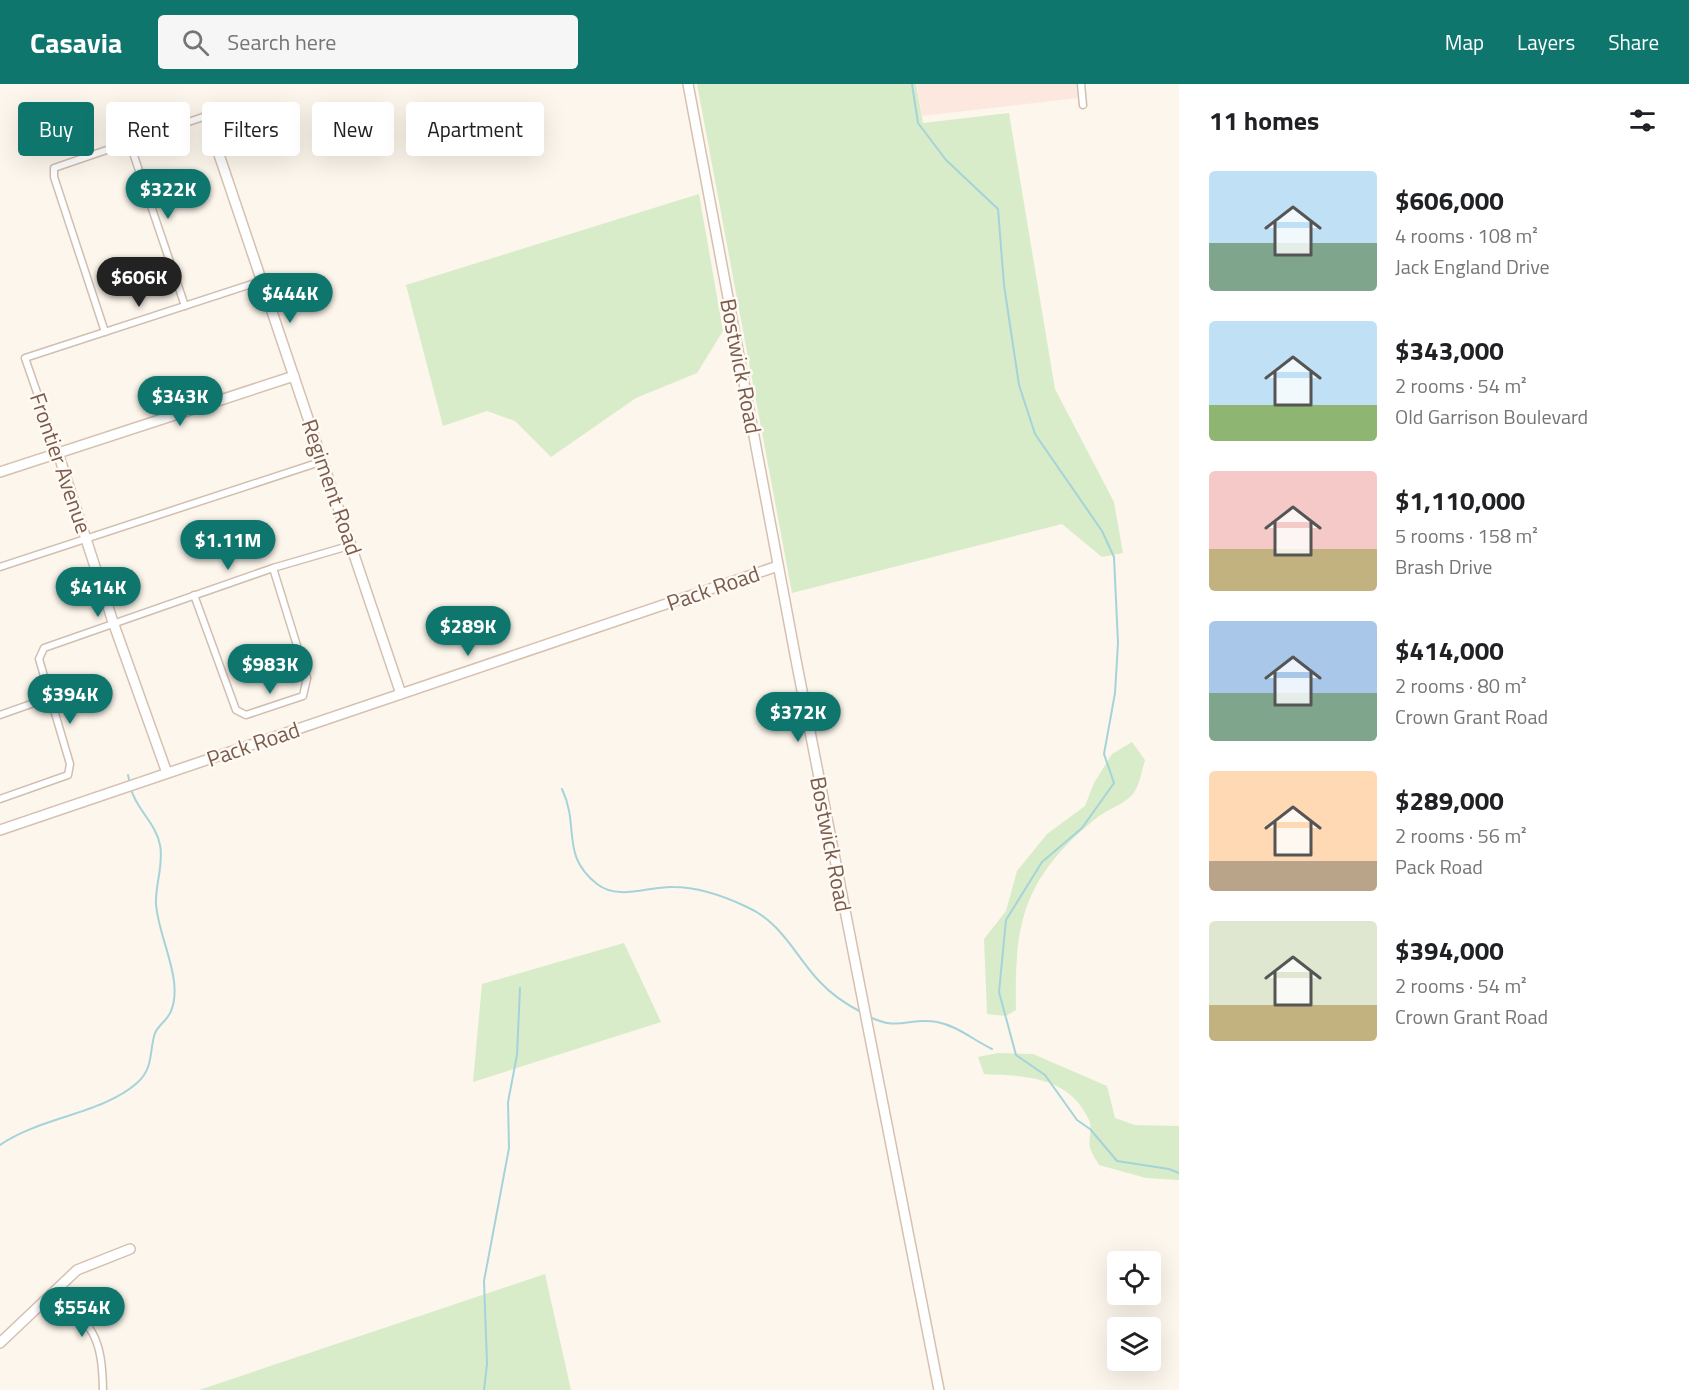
<!DOCTYPE html>
<meta charset="utf-8">
<style>
:root{--surface:#fff;--page:#f6f6f6;--text:#202124;--muted:#757577;--accent:#0f766e}
body{margin:0;font-family:"Titillium Web",sans-serif;background:var(--page);color:var(--text);height:100vh;display:flex;flex-direction:column;font-size:22px;white-space:nowrap}
*{box-sizing:border-box;margin:0}
p{font-size:20px;color:var(--muted)}
.icon{flex:none;width:33px;height:33px;fill:none;stroke:currentColor;stroke-width:2;stroke-linecap:round;stroke-linejoin:round}
.map{position:relative;flex:1;overflow:hidden}
.sheet{display:flex;flex-direction:column;background:var(--surface);width:510px}
.sheet>*{flex:none}
.banner{position:absolute;left:18px;top:18px;width:570px;height:54px;display:flex;gap:12px}
.buttons{position:absolute;left:1107px;top:1167px;display:grid;gap:12px}
.buttons a{display:grid;place-items:center;width:54px;height:54px;border-radius:6px;background:var(--surface);box-shadow:0 6px 24px #0002;font-size:30px}
.price{position:absolute;translate:-50% -51px;padding:0 14px;border-radius:21px;background:var(--accent);color:#fff;font-size:20px;line-height:39px;filter:drop-shadow(0 2px 3px #0008)}
.price::after{content:'';position:absolute;left:50%;top:36px;width:18px;height:14px;margin-left:-9px;background:inherit;clip-path:polygon(0 0,100% 0,50% 100%)}
.price.current{background:#222;color:#fff}
ul{padding:0;list-style:none}
li{display:flex;align-items:center;gap:18px;height:150px;padding:0 30px}
li span{display:grid;place-items:center;flex:none;width:168px;height:120px;border-radius:6px;color:#555}
li>.icon{margin-inline-start:auto}
span .icon{width:72px;height:72px;fill:#fffc;stroke-width:1}
li b{font-size:26px}
h2{display:flex;justify-content:space-between;align-items:center;height:72px;padding:0 30px;font-size:26px}
.chip{padding:0 21px;border-radius:6px;background:var(--surface);box-shadow:0 6px 24px #0002;font-size:21px;line-height:54px}
.chip.current{background:var(--accent);color:#fff}
header{display:flex;align-items:center;gap:36px;box-sizing:border-box;height:84px;padding:0 30px;background:var(--accent);color:#fff}
header strong{font-size:28px}
nav{display:flex;gap:33px;margin-inline-start:auto;font-size:21px}
.search{width:420px;height:54px;background:var(--page);display:flex;align-items:center;gap:15px;box-sizing:border-box;padding:0 21px;border-radius:6px;color:var(--muted);font-size:22px}
main{display:flex;flex:1;min-height:0}
.map>svg:first-child{display:block}
.commercial{fill:#fde8e0}
.green{fill:#d8ecc9}
.lines{fill:none;stroke-linecap:round;stroke-linejoin:round}
.stream{stroke:#a5d3da;stroke-width:2}
.street-casing{stroke:#d1beb0;stroke-width:9}
.secondary-casing{stroke:#d6c0b0;stroke-width:12}
.street{stroke:#fff;stroke-width:6}
.secondary{stroke:#fff;stroke-width:9}
.labels{text-anchor:middle;stroke-width:5;stroke-linejoin:round;paint-order:stroke}
.street-label{font-size:22px;fill:#7a5c4d;stroke:#fffaf3}
</style>
<header>
<strong>Casavia</strong>
<div class="search"><svg class="icon" aria-label="search" viewBox="0 0 24 24"><circle cx="10" cy="10" r="6"/><path d="M15 15l6 6"/></svg>Search here</div>
<nav><a>Map</a><a>Layers</a><a>Share</a></nav>
</header>
<main>
<div class="map">
<svg width="1179" height="1306" viewBox="0 0 1179 1306">
<rect width="100%" height="100%" fill="#fdf6ec"/>
<!-- commercial -->
<polygon class="commercial" points="917,0 1076,0 1078,14 922,32"/>
<!-- green -->
<g class="green">
<polygon points="697,0 916,0 923,39 1009,29 1055,305 1114,418 1123,469 1102,473 1062,440 792,509"/>
<polygon points="699,110 723,247 697,289 636,314 551,373 515,337 487,327 443,342 406,201"/>
<path d="M1132 658 1145 676C1142 686 1139 704 1132 711 1123 721 1105 726 1094 736 1024 794 1014 838 1016 926L1006 932 987 930 984 855 1006 827 1017 787 1047 750 1085 722 1094 699 1112 670Z"/>
<polygon points="624,859 661,938 473,998 482,900"/>
<path d="M998 969 1033 970 1107 1002 1115 1034 1135 1041 1179 1042V1096L1146 1094 1099 1081C1096 1076 1092 1070 1090 1064 1088 1055 1093 1045 1089 1036 1069 992 1026 992 984 990L978 973Z"/>
<polygon points="545,1190 571,1306 199,1306"/>
</g>
<g class="lines">
<!-- stream -->
<g class="stream">
<polyline points="912,0 918,39 946,76 998,125 1004,201 1019,301 1035,350 1102,447 1114,473 1118,559 1115,609 1104,670 1114,699 1082,744 1042,778 1006,836 999,908 1016,971 1045,991 1077,1036 1090,1045 1117,1077 1169,1085 1179,1089"/>
<polyline points="128,691 130,700"/>
<path d="M562 705C580 743 560 771 597 800 619 817 648 802 673 803 698 803 724 812 747 823 781 838 795 871 819 897 831 910 847 921 863 929"/>
<path d="M868 932C899 948 908 933 937 938 958 942 973 956 992 965"/>
<path d="M0 1061C40 1033 102 1030 137 999 154 984 149 967 155 949 159 940 168 936 171 927 184 896 158 853 156 820 155 801 164 780 160 761 156 739 136 725 131 705"/>
<polyline points="484,1306 487,1280 484,1197 509,1064 508,1018 517,971 520,904"/>
</g>
<!-- street casing -->
<g class="street-casing">
<g id="street">
<polyline points="1081,0 1083,21"/>
<polyline points="129,57 185,222"/>
<polyline points="105,248 54,93 54,84 206,32"/>
<polyline points="58,369 25,274 261,197"/>
<polyline points="0,483 323,377"/>
<polyline points="194,511 236,626 246,631 303,612 307,594 273,484"/>
<polyline points="0,631 48,614"/>
<polyline points="0,715 68,691 70,680 39,575 44,564 273,484 352,461"/>
<path d="M53 1207C93 1242 102 1252 103 1306"/>
</g>
</g>
<!-- secondary casing -->
<g class="secondary-casing">
<g id="secondary">
<polyline points="688,0 796,576 939,1306"/>
<polyline points="206,32 401,610"/>
<polyline points="58,369 113,538 167,689"/>
<polyline points="0,388 294,292"/>
<polyline points="0,746 778,482"/>
<polyline points="0,1259 77,1186 130,1165"/>
</g>
</g>
<!-- street -->
<use href="#street" class="street"/>
<!-- secondary -->
<use href="#secondary" class="secondary"/>
</g>
<g class="labels">
<!-- street labels -->
<g class="street-label">
<text transform="translate(741 282) rotate(79)" y="8">Bostwick Road</text>
<text transform="translate(61 379) rotate(71)" y="8">Frontier Avenue</text>
<text transform="translate(332 403) rotate(71)" y="8">Regiment Road</text>
<text transform="translate(713 504) rotate(-19)" y="8">Pack Road</text>
<text transform="translate(253 660) rotate(-19)" y="8">Pack Road</text>
<text transform="translate(831 760) rotate(79)" y="8">Bostwick Road</text>
</g>
</g>
</svg>
<div class="buttons">
<a><svg class="icon" aria-label="locate" viewBox="0 0 24 24"><circle cx="12" cy="12" r="6"/><path d="M12 2v4M12 18v4M2 12h4M18 12h4"/></svg></a>
<a><svg class="icon" aria-label="layers" viewBox="0 0 24 24"><path d="M12 4l9 5-9 5-9-5zM3 14l9 5 9-5"/></svg></a>
</div>
<b class="price" style="left:168px;top:136px">$322K</b>
<b class="price current" style="left:139px;top:224px">$606K</b>
<b class="price" style="left:290px;top:240px">$444K</b>
<b class="price" style="left:180px;top:343px">$343K</b>
<b class="price" style="left:228px;top:487px">$1.11M</b>
<b class="price" style="left:98px;top:534px">$414K</b>
<b class="price" style="left:468px;top:573px">$289K</b>
<b class="price" style="left:270px;top:611px">$983K</b>
<b class="price" style="left:70px;top:641px">$394K</b>
<b class="price" style="left:798px;top:659px">$372K</b>
<b class="price" style="left:82px;top:1254px">$554K</b>
<div class="banner">
<a class="chip current">Buy</a>
<a class="chip">Rent</a>
<a class="chip">Filters</a>
<a class="chip">New</a>
<a class="chip">Apartment</a>
</div>
</div>
<section class="sheet">
<h2>11 homes<svg class="icon" aria-label="filters" viewBox="0 0 24 24"><path d="M4 7h16M4 17h16"/><circle cx="9" cy="7" r="2"/><circle cx="15" cy="17" r="2"/></svg></h2>
<ul>
<li><span style="background:linear-gradient(#bfe0f5 60%,#7fa58c 0)"><svg class="icon" aria-label="home" viewBox="0 0 24 24"><path d="M3 11l9-7 9 7M6 9v11h12V9"/></svg></span><div><b>$606,000</b><p>4 rooms · 108 m²</p><p>Jack England Drive</p></div></li>
<li><span style="background:linear-gradient(#bfe0f5 70%,#8fb573 0)"><svg class="icon" aria-label="home" viewBox="0 0 24 24"><path d="M3 11l9-7 9 7M6 9v11h12V9"/></svg></span><div><b>$343,000</b><p>2 rooms · 54 m²</p><p>Old Garrison Boulevard</p></div></li>
<li><span style="background:linear-gradient(#f6c9c9 65%,#c2b280 0)"><svg class="icon" aria-label="home" viewBox="0 0 24 24"><path d="M3 11l9-7 9 7M6 9v11h12V9"/></svg></span><div><b>$1,110,000</b><p>5 rooms · 158 m²</p><p>Brash Drive</p></div></li>
<li><span style="background:linear-gradient(#a9c7e8 60%,#7fa58c 0)"><svg class="icon" aria-label="home" viewBox="0 0 24 24"><path d="M3 11l9-7 9 7M6 9v11h12V9"/></svg></span><div><b>$414,000</b><p>2 rooms · 80 m²</p><p>Crown Grant Road</p></div></li>
<li><span style="background:linear-gradient(#ffd9b3 75%,#b9a48a 0)"><svg class="icon" aria-label="home" viewBox="0 0 24 24"><path d="M3 11l9-7 9 7M6 9v11h12V9"/></svg></span><div><b>$289,000</b><p>2 rooms · 56 m²</p><p>Pack Road</p></div></li>
<li><span style="background:linear-gradient(#dfe7d0 70%,#c2b280 0)"><svg class="icon" aria-label="home" viewBox="0 0 24 24"><path d="M3 11l9-7 9 7M6 9v11h12V9"/></svg></span><div><b>$394,000</b><p>2 rooms · 54 m²</p><p>Crown Grant Road</p></div></li>
</ul>
</section>
</main>
